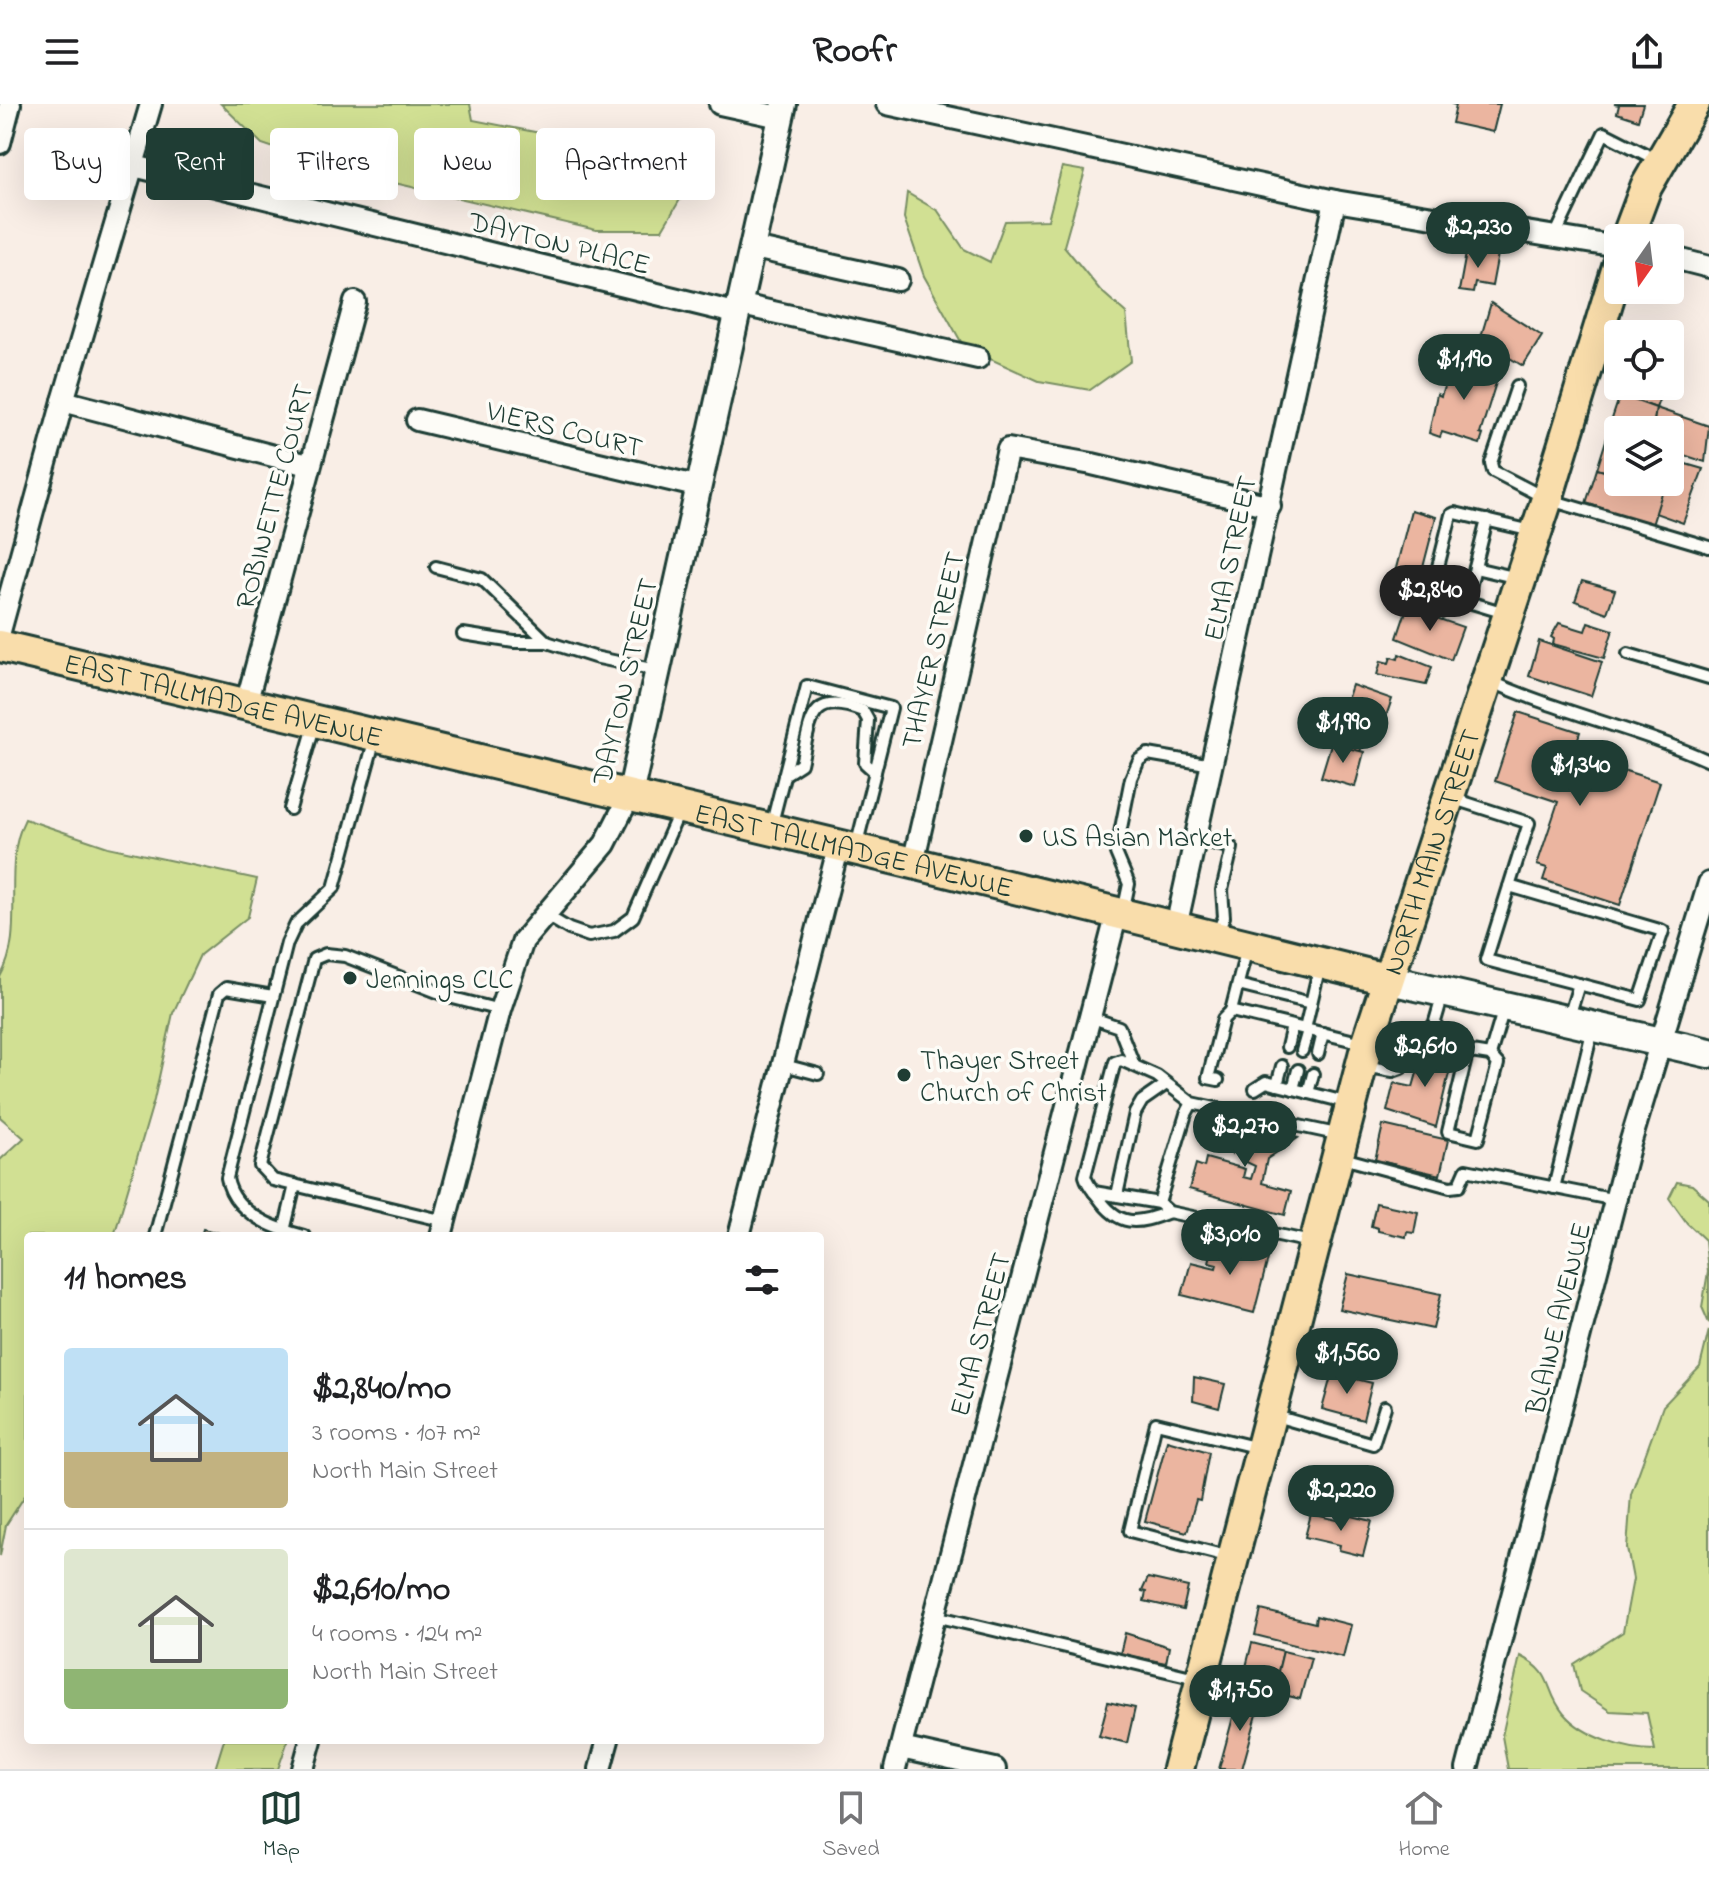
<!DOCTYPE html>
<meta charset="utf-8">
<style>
:root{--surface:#fff;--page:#f6f6f6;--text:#202124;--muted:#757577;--line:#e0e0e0;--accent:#1f3d34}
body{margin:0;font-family:"Indie Flower",sans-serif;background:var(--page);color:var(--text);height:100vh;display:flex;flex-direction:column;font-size:30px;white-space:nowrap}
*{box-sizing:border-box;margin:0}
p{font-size:26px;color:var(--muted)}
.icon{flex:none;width:44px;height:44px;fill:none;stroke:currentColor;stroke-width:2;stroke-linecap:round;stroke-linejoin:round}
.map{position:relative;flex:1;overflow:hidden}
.details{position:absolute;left:24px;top:1128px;width:800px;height:512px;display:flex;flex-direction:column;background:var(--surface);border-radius:8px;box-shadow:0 8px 32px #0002}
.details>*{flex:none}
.top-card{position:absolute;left:24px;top:24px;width:800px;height:72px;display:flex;gap:16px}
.needle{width:52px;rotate:194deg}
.tools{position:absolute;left:1604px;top:120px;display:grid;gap:16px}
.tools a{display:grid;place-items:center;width:80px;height:80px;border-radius:8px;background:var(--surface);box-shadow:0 8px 32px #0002;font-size:40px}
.price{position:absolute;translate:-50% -68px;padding:0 18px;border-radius:28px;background:var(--accent);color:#fff;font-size:26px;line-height:52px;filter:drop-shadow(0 2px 4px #0008)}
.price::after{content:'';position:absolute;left:50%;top:48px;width:24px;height:18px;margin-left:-12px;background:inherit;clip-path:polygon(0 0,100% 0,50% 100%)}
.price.current{background:#222;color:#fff}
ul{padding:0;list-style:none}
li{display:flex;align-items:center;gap:24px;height:200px;padding:0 40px}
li+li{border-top:2px solid var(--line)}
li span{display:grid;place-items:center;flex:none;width:224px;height:160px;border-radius:8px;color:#555}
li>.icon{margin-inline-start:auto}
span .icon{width:96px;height:96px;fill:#fffc;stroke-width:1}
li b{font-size:34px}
h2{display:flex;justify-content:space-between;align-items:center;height:96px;padding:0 40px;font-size:34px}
.pill{padding:0 28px;border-radius:8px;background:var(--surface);box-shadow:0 8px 32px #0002;font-size:28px;line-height:72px}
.pill.current{background:var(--accent);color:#fff}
header{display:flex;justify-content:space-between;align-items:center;height:104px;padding:0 40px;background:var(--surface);font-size:36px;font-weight:700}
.tab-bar{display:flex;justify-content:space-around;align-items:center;height:112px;border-top:2px solid var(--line);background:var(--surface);font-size:22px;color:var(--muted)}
.tab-bar a{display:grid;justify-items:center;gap:4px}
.tab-bar .current{color:var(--accent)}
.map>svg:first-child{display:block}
.green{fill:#d1e093;stroke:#788e64;stroke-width:2}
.building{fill:#ebb5a0;stroke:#1f3d34;stroke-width:2}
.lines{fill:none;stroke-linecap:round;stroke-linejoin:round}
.service-casing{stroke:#1f3d34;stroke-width:16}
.minor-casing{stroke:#1f3d34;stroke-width:26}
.tertiary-casing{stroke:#1f3d34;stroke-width:30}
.secondary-casing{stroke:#1f3d34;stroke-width:34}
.primary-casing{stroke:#1f3d34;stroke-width:36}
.service{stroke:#fdfcf7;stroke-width:10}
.minor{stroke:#fdfcf7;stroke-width:20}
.tertiary{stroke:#fdfcf7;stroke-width:24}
.secondary{stroke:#fdfcf7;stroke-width:28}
.primary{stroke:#f9ddab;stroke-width:30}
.poi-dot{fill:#1f3d34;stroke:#fdfcf7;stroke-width:3}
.labels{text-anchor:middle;stroke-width:7;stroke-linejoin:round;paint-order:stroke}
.street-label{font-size:28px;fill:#1f3d34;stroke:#fdfcf7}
.poi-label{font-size:28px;fill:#1f3d34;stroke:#fdfcf7;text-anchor:start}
</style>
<header><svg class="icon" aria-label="menu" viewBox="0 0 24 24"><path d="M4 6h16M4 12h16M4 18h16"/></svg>Roofr<svg class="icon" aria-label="share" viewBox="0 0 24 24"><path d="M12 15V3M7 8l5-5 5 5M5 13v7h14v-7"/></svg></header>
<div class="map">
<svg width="1709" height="1665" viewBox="0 0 1709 1665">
<rect width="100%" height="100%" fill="#f9eee6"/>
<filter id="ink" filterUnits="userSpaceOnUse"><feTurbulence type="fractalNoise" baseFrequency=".0125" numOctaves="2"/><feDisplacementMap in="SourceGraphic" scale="16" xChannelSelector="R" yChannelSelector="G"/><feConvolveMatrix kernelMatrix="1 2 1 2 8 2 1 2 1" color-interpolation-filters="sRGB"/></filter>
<g filter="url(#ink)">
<!-- green -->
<g class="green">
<polygon points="221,0 470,0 473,16 540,29 593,45 627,49 635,38 673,35 701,60 662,126 596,126 339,66 262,40"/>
<polygon points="1062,63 1085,67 1064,142 1100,186 1126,209 1131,257 1090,286 1039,277 964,243 924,172 904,114 907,89 938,107 964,145 990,158 1005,117 1048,116"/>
<path d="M25 715 108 743 257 775 248 813 200 851 173 909 154 996 114 1132H28V1387L6 1421 0 1452V1056L24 1034 0 1013V873C27 827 0 764 25 715Z"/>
<polygon points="1677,1078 1692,1081 1709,1096 1709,1219 1702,1203 1708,1168 1705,1136 1687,1119 1669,1094"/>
<path d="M1709 1226V1665H1508L1502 1632 1520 1552C1556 1570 1543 1585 1564 1610 1584 1633 1626 1646 1655 1646L1647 1609 1610 1607 1580 1587 1574 1560 1623 1528 1633 1475 1627 1444 1631 1390 1663 1302 1700 1263Z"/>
<polygon points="224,1636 288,1636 278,1665 215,1665"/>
</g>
<!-- building -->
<g class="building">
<polygon points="1452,0 1500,0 1493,28 1452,19 1456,1"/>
<polygon points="1614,0 1643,0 1638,16 1617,9 1619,1"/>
<polygon points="1467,144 1498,150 1492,182 1475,179 1473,189 1459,187"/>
<polygon points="1491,199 1542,232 1523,262 1480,236"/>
<polygon points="1453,255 1499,269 1480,330 1483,331 1480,340 1442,328 1440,333 1429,329 1437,290 1441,292"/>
<polygon points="1623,282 1664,282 1656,304 1620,291"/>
<polygon points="1620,291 1656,304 1653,326 1618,326 1618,334 1607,330"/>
<polygon points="1656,304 1709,322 1705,358 1675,348 1670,351 1670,326 1653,326"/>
<polygon points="1608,330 1618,334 1618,371 1597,365"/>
<polygon points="1672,356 1703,365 1683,419 1655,409 1665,378 1670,378"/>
<polygon points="1597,365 1618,371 1618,378 1638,378 1663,386 1652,421 1586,399"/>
<polygon points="1638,378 1665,378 1663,386"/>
<polygon points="1411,406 1436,413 1419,479 1394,472"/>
<polygon points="1582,477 1615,486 1607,509 1575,497"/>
<polygon points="1407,504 1463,523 1451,556 1397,534"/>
<polygon points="1588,518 1613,526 1604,554 1553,540 1554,535 1551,533 1559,519 1585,527"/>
<polygon points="1539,537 1602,558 1591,592 1529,572"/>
<polygon points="1399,550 1432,563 1426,581 1377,571 1381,557 1389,559 1391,553 1398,555"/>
<polygon points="1352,581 1392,595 1384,618 1344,605"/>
<polygon points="1342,604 1370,614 1360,648 1331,640"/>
<polygon points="1518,608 1580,628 1573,650 1660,678 1620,801 1543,776 1547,764 1537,761 1558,698 1495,677"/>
<polygon points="1331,640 1364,648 1355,683 1321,673"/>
<polygon points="1440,932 1457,936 1436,1023 1387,1007 1394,979 1413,983 1417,969 1431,972"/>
<polygon points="1224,1015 1298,1034 1267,1055 1262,1079 1291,1087 1285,1111 1189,1085 1196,1060 1204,1063 1206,1054 1245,1065 1243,1073 1251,1075 1255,1062 1242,1056 1236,1046 1232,1050 1220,1032"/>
<polygon points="1383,1021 1448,1036 1440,1071 1375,1056"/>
<polygon points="1376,1099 1418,1108 1414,1129 1407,1128 1406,1133 1378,1127 1378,1124 1371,1122"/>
<polygon points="203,1125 232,1132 201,1132"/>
<polygon points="1229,1137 1270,1147 1254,1209 1182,1191 1191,1158 1216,1164 1217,1160 1209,1158 1211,1150 1218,1152 1221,1139 1228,1141"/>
<polygon points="1348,1170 1441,1190 1433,1225 1339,1205"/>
<polygon points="1332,1269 1372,1279 1363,1316 1322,1305"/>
<polygon points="1194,1273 1225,1280 1219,1304 1193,1297"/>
<polygon points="1167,1336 1209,1348 1200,1397 1196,1396 1187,1428 1145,1417"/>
<polygon points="1311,1410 1346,1418 1348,1411 1372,1417 1363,1452 1339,1446 1340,1441 1305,1433"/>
<polygon points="1148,1474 1188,1483 1183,1506 1144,1497 1146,1488 1142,1487"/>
<polygon points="1261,1506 1315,1519 1316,1512 1351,1521 1343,1553 1255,1531"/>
<polygon points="1125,1529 1169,1543 1166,1559 1120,1550"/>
<polygon points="1252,1539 1283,1547 1273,1588 1245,1582 1243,1575"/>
<polygon points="1283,1547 1311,1554 1300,1595 1273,1588"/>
<polygon points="1239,1591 1261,1596 1242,1665 1219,1665"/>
<polygon points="1108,1598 1135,1604 1127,1639 1099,1632"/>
</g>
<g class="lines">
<!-- service casing -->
<g class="service-casing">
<g id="service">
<polyline points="1555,132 1604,29 1659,57"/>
<polyline points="1517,282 1491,359 1493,367 1547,395 1709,443"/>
<polyline points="436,463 482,475 547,538 594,553 656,566"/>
<polyline points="1475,464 1518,474"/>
<polyline points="1466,499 1487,416"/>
<polyline points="1505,509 1432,487 1451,411 1455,409 1532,427"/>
<polyline points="463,530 514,538 547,538"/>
<polyline points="1628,550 1709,574"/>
<path d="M1490 577C1561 609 1638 625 1709 657"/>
<path d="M784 671 801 660C811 617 809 586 863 607L868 616 865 659 875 668"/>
<polyline points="1451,694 1529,719 1486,856 1640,896 1663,827 1509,782"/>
<polyline points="290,705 315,619"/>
<polyline points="771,723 807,582 891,604 856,743"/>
<polyline points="1196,735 1232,744 1222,786 1224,813 1217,830"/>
<polyline points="1123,808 1129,780 1116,749 1131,674 1139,656 1148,650 1212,661"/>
<polyline points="544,810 569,825 589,832 614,827 633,813 680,706"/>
<polyline points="1247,844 1231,907 1363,939"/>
<polyline points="1238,881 1311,899"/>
<polyline points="1090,913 1119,923 1134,961"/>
<polyline points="1569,913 1579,880"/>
<polyline points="1305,925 1320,861"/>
<polyline points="1287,943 1292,922"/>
<polyline points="1302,947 1308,926"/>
<polygon points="1471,948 1490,951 1498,960 1478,1035 1448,1028 1466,954"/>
<polyline points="1318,950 1323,929"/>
<polyline points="1490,951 1504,904"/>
<polyline points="784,961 818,970"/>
<polyline points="1363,962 1393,967 1401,964 1415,934 1434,921 1443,890"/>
<polyline points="1218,976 1208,974 1223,915 1231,907"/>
<polyline points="1277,981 1282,962"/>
<polyline points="1255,985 1266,978 1349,999"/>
<polyline points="1293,985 1298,966"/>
<polyline points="1308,989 1313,970"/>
<polyline points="1339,1053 1450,1083 1459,1082 1466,1066 1616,1096"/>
<polyline points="1554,1084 1593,924"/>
<polyline points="1094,1088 1159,1099"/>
<polyline points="1117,1091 1135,1009 1142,997 1165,981"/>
<path d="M1169 1108C1136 1121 1119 1123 1098 1093 1092 1085 1088 1082 1085 1072L1115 958 1121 956 1157 972 1192 999"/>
<polyline points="445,1117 273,1076 260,1062 314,855 326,850 345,852 453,894 500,906"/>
<polyline points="284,1127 295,1081"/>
<polyline points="155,1132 219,890 226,884 273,892"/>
<path d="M304 1132C272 1124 233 1109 227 1074L287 839 296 820 334 784 375 634"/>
<polyline points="1311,1138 1169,1108 1159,1099 1186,1010 1192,999 1341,1031"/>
<polyline points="1272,1311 1373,1340 1385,1303"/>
<polyline points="1230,1453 1130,1427 1156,1319 1259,1344"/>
<polyline points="935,1512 1200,1575"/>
</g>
</g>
<!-- minor casing -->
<g class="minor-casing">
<g id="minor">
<polyline points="720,0 780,13"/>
<polyline points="887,0 1335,97 1618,143"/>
<polyline points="0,39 10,0"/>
<polyline points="134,62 739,210"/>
<polyline points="754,144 898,176"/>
<polyline points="1670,153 1709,163"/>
<polyline points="742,201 978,254"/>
<polyline points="63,297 308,361"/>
<polyline points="417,316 700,383"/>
<polyline points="0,527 63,297 151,0"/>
<polyline points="246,600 355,198"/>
<polyline points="913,759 1008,345 1092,360 1270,402"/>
<polyline points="1176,823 1335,97"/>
<polyline points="441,1132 500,906 523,837 605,740 630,691"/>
<polyline points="739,1132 839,741"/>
<polyline points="901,1644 995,1665"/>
<polyline points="303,1665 311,1636"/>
<polyline points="600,1665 608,1636"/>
<polyline points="895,1665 1117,809"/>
<polyline points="1467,1665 1629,1043 1709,779"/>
</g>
</g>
<!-- tertiary casing -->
<g class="tertiary-casing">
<polyline id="tertiary" points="630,691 784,0"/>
</g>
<!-- secondary casing -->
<g class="secondary-casing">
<polyline id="secondary" points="1386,875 1709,949"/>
</g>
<!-- primary casing -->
<g class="primary-casing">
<g id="primary">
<polyline points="1627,134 1646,83 1694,0"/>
<path id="s1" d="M0 542 913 759 1386 875"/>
<path id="s2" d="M1178 1665 1367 940 1547 395 1618 163"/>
</g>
</g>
<!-- service -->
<use href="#service" class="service"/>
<!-- minor -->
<use href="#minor" class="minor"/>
<!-- tertiary -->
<use href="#tertiary" class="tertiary"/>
<!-- secondary -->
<use href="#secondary" class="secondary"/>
<!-- primary -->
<use href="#primary" class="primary"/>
</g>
</g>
<!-- markers -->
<g class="poi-dot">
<circle cx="1026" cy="732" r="8"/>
<circle cx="350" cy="874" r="8"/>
<circle cx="904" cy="971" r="8"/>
</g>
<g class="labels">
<!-- street labels -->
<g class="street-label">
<text transform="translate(560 138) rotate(14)" y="10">DAYTON PLACE</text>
<text transform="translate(565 324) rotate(14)" y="10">VIERS COURT</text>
<text transform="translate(273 392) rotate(-75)" y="10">ROBINETTE COURT</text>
<text transform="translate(1229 454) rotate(-78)" y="10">ELMA STREET</text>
<text transform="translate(932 546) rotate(-77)" y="10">THAYER STREET</text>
<text transform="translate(624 577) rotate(-77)" y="10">DAYTON STREET</text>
<text dy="10" stroke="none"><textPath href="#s1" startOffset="230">EAST TALLMADGE AVENUE</textPath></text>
<text dy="10" stroke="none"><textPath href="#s1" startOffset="878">EAST TALLMADGE AVENUE</textPath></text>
<text dy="10" stroke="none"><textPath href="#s2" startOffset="952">NORTH MAIN STREET</textPath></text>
<text transform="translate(1557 1214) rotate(-76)" y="10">BLAINE AVENUE</text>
<text transform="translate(979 1230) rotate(-75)" y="10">ELMA STREET</text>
</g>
<!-- poi labels -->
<g class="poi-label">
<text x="1042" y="742">US Asian Market</text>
<text x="366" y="884">Jennings CLC</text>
<text x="920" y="965">Thayer Street<tspan x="920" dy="32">Church of Christ</tspan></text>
</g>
</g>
</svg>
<div class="tools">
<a><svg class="needle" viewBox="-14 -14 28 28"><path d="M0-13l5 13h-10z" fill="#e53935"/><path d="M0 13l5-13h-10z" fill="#757577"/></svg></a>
<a><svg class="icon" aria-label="locate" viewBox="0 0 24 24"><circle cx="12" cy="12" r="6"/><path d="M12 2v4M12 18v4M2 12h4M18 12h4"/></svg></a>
<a><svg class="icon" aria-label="layers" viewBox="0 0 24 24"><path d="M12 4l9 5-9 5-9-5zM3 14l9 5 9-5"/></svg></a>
</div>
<b class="price" style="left:1478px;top:166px">$2,230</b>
<b class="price" style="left:1464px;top:298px">$1,190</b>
<b class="price current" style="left:1430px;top:529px">$2,840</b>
<b class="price" style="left:1343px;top:661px">$1,990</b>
<b class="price" style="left:1580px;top:704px">$1,340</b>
<b class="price" style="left:1425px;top:985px">$2,610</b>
<b class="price" style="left:1245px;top:1065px">$2,270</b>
<b class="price" style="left:1230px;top:1173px">$3,010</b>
<b class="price" style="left:1347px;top:1292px">$1,560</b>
<b class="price" style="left:1341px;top:1429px">$2,220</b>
<b class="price" style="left:1240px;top:1629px">$1,750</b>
<div class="top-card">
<a class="pill">Buy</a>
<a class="pill current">Rent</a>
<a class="pill">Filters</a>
<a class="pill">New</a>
<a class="pill">Apartment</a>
</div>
<section class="details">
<h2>11 homes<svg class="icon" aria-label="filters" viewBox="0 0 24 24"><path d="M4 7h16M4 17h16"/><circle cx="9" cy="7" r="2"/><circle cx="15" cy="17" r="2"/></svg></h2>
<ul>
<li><span style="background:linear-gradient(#bfe0f5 65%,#c2b280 0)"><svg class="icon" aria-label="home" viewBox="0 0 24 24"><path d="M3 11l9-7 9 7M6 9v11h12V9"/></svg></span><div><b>$2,840/mo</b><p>3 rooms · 107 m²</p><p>North Main Street</p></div></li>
<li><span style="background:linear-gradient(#dfe7d0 75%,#8fb573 0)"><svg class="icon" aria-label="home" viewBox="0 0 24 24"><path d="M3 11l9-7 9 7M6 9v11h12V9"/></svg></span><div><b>$2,610/mo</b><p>4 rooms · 124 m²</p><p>North Main Street</p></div></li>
</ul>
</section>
</div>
<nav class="tab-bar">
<a class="current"><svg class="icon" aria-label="map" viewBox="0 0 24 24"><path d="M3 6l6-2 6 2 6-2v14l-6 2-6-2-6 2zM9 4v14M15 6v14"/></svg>Map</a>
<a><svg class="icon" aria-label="saved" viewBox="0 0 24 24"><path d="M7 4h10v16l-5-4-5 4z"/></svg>Saved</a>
<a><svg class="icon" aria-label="home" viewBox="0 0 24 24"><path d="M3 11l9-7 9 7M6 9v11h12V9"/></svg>Home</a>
</nav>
